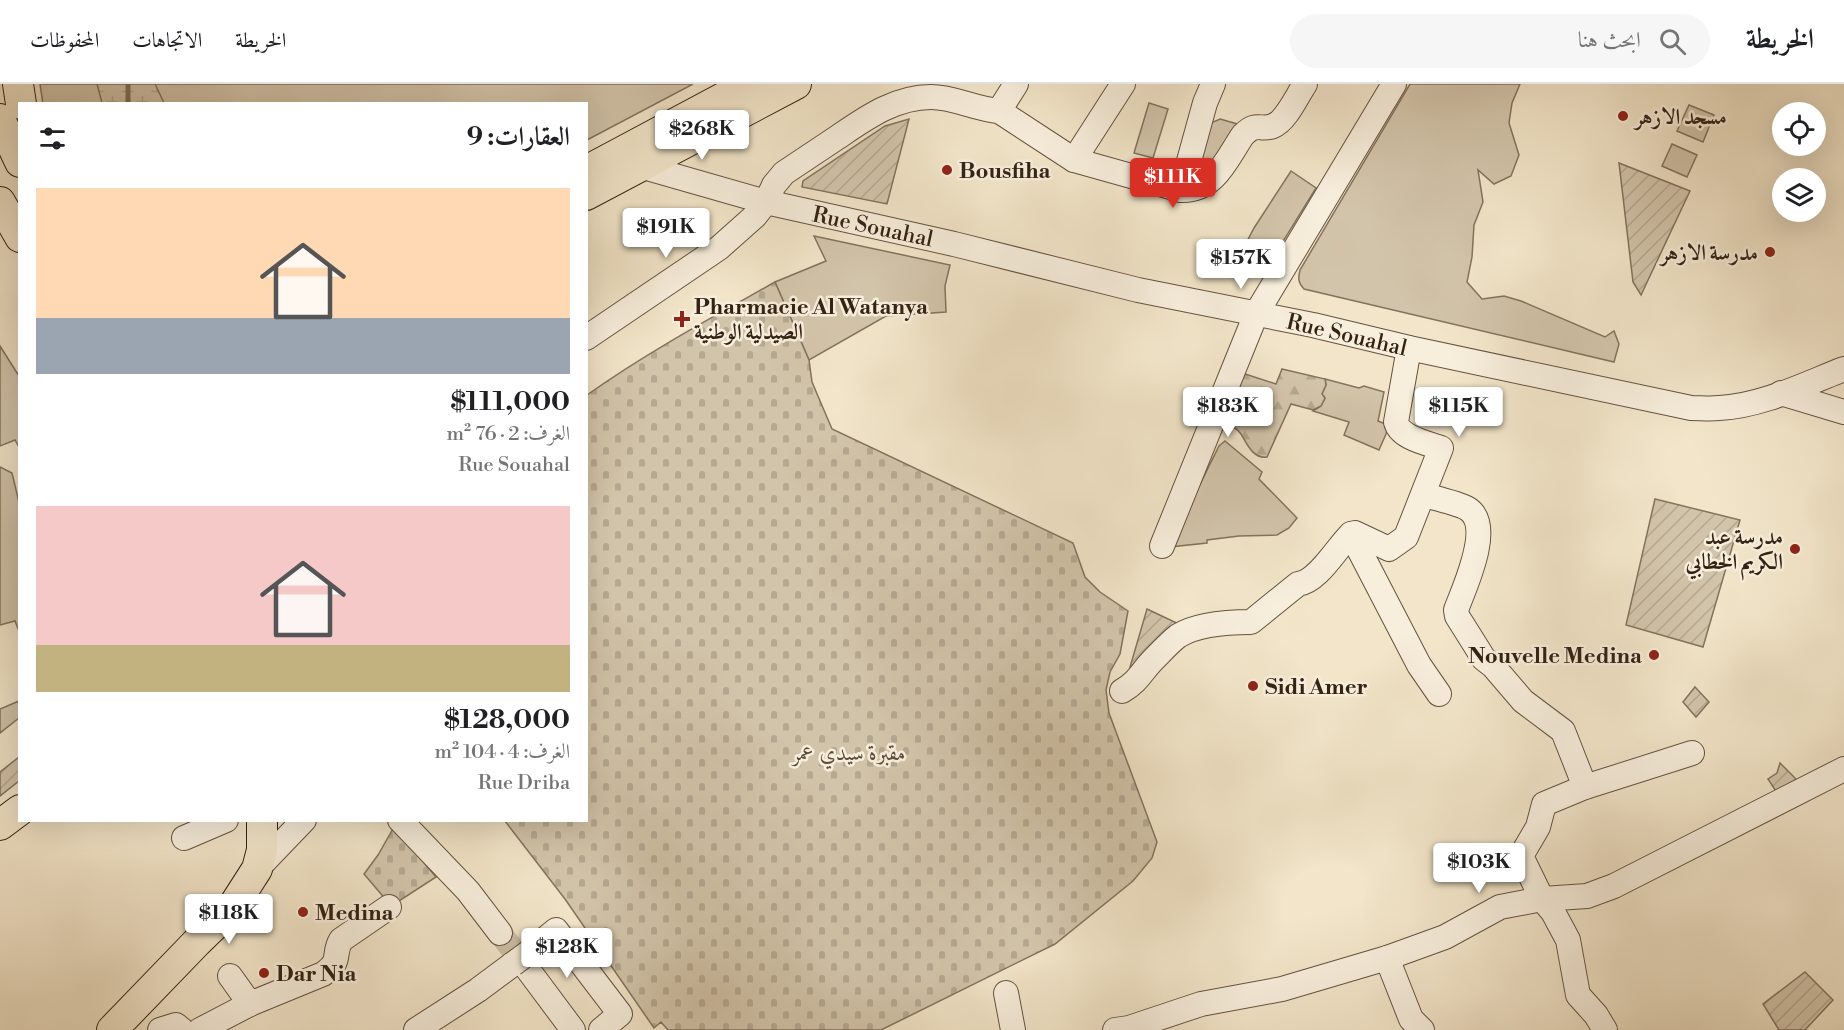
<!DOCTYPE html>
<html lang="ar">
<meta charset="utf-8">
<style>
:root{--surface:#fff;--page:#f6f6f6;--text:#202124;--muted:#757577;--line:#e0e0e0;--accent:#d93025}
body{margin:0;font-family:"Libre Bodoni",Amiri,serif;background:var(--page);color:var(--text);direction:rtl;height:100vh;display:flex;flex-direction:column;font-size:22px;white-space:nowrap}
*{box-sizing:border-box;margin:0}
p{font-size:20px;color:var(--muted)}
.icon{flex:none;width:33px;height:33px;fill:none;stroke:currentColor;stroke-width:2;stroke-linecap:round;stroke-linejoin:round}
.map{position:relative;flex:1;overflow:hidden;direction:ltr}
.sheet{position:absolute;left:18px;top:18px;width:570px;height:720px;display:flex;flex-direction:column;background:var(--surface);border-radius:0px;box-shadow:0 6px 24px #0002;direction:rtl}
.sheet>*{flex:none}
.controls{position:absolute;left:1772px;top:18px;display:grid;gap:12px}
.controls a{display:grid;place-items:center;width:54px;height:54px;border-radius:50%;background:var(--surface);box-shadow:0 6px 24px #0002;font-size:30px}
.price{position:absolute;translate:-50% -51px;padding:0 14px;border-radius:6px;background:#fff;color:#222;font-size:20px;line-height:39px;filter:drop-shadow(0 2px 3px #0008)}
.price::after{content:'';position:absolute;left:50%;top:36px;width:18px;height:14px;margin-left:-9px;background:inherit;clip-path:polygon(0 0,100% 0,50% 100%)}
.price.active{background:var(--accent);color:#fff}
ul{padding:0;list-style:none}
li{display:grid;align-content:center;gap:12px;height:318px;padding:0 18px}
li span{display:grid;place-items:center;height:186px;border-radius:0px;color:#555}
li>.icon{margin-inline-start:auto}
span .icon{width:108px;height:108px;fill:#fffc;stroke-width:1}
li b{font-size:26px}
h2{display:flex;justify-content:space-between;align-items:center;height:72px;padding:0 18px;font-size:26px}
header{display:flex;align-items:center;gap:36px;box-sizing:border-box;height:84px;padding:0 30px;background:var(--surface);border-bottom:2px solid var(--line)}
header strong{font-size:28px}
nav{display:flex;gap:33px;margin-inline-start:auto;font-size:21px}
.search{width:420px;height:54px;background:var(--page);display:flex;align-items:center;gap:15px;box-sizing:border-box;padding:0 21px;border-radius:33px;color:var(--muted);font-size:22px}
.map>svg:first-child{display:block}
.green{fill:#d2c4aa;stroke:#83735e;stroke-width:1.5}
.forest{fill:url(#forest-firs);stroke:#83735e;stroke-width:1.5}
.wetland{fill:url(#wetland-marsh);stroke:#83735e;stroke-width:1.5}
.cemetery{fill:url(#cemetery-stones);stroke:#83735e;stroke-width:1.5}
.garden{fill:url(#garden-furrows);stroke:#83735e;stroke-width:1.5}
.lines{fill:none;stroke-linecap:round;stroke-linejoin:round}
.stream{stroke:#7f6f5b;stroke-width:5}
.minor-tunnel{stroke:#ccbea5;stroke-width:24;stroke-dasharray:24 12;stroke-linecap:butt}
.minor-casing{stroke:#645340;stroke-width:26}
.major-casing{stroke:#342213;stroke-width:32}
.minor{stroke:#f7eedc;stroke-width:24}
.major{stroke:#f2e5c9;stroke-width:30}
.minor-bridge-casing{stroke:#645340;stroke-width:26;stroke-linecap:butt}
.minor-bridge{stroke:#f7eedc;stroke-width:24}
.poi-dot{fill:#8f2418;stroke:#f7eedc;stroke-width:2}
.labels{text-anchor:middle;stroke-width:5;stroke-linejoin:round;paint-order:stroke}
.poi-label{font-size:22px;font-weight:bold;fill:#342213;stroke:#f7eedc;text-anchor:start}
.street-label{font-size:22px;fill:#342213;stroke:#f7eedc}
.park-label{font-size:22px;font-style:italic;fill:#5c4a39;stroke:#f7eedc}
</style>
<header>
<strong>الخريطة</strong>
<div class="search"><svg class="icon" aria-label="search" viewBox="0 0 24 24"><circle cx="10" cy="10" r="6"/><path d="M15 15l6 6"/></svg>ابحث هنا</div>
<nav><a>الخريطة</a><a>الاتجاهات</a><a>المحفوظات</a></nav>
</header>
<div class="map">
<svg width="1844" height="946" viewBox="0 0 1844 946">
<defs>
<pattern id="forest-firs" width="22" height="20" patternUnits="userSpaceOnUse" patternTransform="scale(1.5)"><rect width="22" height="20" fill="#d2c4aa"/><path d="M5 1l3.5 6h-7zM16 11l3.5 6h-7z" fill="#b5a891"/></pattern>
<pattern id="wetland-marsh" width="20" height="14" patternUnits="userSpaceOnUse" patternTransform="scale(1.5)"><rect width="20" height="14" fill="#d2c4aa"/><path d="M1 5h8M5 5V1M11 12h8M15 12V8" fill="none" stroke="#b5a891"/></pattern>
<pattern id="cemetery-stones" width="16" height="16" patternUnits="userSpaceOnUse" patternTransform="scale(1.5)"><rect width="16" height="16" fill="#d2c4aa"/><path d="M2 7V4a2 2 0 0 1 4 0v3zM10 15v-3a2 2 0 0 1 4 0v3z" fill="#b5a891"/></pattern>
<pattern id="garden-furrows" width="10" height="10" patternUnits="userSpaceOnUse" patternTransform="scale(1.5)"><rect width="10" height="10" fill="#d2c4aa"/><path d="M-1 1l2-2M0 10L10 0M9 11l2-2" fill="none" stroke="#b5a891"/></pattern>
</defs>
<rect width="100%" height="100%" fill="#f2e5c9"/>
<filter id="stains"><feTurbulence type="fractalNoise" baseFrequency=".00333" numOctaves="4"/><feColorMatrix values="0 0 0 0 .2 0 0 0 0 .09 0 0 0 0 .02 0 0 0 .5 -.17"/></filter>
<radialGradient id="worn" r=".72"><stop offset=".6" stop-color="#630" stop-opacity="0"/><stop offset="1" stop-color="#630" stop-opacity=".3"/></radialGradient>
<!-- green -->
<g class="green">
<polygon points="40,0 693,0 587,56 586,20 43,20"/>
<path d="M1410 0H1520L1512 19 1509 39 1519 71 1511 92 1494 100 1478 86 1483 118 1474 141 1472 173 1467 198 1482 215 1504 212 1521 217 1605 253 1614 247 1619 260 1614 278 1304 205C1298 199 1298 194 1300 186Z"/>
<polygon points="1149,19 1168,25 1153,74 1134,69"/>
<polygon points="1689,21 1714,31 1703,58 1677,47"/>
<polygon points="1220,35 1241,41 1211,87 1191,98 1211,39"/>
<polygon points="1672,60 1697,71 1687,93 1662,82"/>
<polygon points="1291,87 1316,104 1266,185 1241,169 1254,144"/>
<polygon points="814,152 950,181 945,202 946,228 886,232 809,276 775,198 826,177"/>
<polygon points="0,262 19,292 19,363 15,356 0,362"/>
<polygon points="1325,295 1359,304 1364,302 1384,308 1378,337 1388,341 1386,350 1379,366 1344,351 1349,338 1313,327 1321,322 1325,314 1322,310 1326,301"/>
<polygon points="1225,357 1262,388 1259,395 1297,434 1289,444 1277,451 1239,452 1207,456 1207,459 1169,463 1219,362"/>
<polygon points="0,383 12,389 19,418 19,547 15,537 0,541"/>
<polygon points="19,617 19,634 0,649 0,625"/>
</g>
<!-- forest -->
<path class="forest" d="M1282 285 1325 295 1326 301 1322 310 1325 314 1321 322 1313 326 1291 320 1267 373C1253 375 1247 360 1241 350 1235 341 1226 343 1225 328 1225 318 1235 298 1239 288L1276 300Z"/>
<!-- wetland -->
<polygon class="wetland" points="97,0 155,0 164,19 102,19"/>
<!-- cemetery -->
<g class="cemetery">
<path d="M775 198 809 276 812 298 832 345 1073 459 1085 493 1100 508 1128 527 1120 570 1110 588 1106 606 1109 629 1157 758 1152 774 1133 797 1055 860 881 946H668L661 938 654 944 565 815 505 737 586 736 587 311C646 269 711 234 775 198Z"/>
<polygon points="394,743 436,793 396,819 387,817 364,790 378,771"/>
</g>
<!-- garden -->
<g class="garden">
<polygon points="909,35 887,120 802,103 803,97 885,42"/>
<polygon points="1619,79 1690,107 1641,211 1633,198"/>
<polygon points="1655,415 1740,436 1703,563 1626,541"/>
<polygon points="1147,525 1185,543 1137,586 1130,583"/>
<polygon points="1695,603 1709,618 1696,633 1683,618"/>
<polygon points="19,673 19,697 0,712 0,688"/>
<polygon points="1780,679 1800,699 1779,712 1768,695 1777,689"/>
<polygon points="1805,888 1833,916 1805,946 1779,946 1763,920"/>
</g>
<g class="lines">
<!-- stream -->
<polyline class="stream" points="128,20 128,0"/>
<!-- minor-tunnel -->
<polyline class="minor-tunnel" points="500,849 526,883"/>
<!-- minor casing -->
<g class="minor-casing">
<g id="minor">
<polyline points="999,27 1016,0"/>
<polyline points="1074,76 1123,0"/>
<path d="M640 82 766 118 954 160 1138 206 1313 241 1409 264 1691 324C1701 324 1710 325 1719 324 1762 322 1805 300 1844 285"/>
<polyline points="1181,106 1205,19 1213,0"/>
<path d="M586 254 719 164 755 132 766 118 774 101 784 89C802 77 820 65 838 53 866 34 895 13 931 13 954 13 975 25 999 27L1074 76 1181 106C1215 107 1226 76 1243 51 1257 37 1260 47 1273 42 1286 37 1297 12 1305 0"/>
<polyline points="1781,309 1844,328"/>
<path d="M1423 411C1434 414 1458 419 1468 425 1494 442 1464 504 1456 526L1457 532 1484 575 1493 582 1523 617 1563 647 1585 703"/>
<polyline points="1351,450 1419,581 1439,610"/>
<polyline points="1162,462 1256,230 1394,0"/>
<path d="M1122 607C1139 597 1141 588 1154 575 1162 567 1170 558 1178 552 1197 540 1229 538 1251 538L1298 500C1318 498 1337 463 1351 450L1355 449 1389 465 1406 453 1441 364C1427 359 1400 354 1396 338L1409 264"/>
<polyline points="400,736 468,807 500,849"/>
<polyline points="184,754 226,736"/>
<polyline points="257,785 304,736"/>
<polyline points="528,869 556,846 620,930 601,946"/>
<polyline points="1387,874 1411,935 1422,946"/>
<polyline points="526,883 573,946"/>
<polyline points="230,892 250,920"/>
<polyline points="1006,909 1013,946"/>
<polyline points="160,946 176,941 182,946"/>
<path d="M200 946 250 920 323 890C343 876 332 871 341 856L389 823"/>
<polyline points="416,946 478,906 513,880"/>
<polyline points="1115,946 1129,944 1201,920 1282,905 1387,874 1445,853 1500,823 1542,815 1587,812 1614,802 1844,685"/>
<polyline points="1605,946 1596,931 1578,911 1568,856 1553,828 1542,815 1521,772 1538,743 1544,720 1585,703 1692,669"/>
</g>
</g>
<!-- major casing -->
<g class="major-casing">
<g id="major">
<polyline points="18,0 21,20"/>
<polyline points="0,35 20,78"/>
<polyline points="586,87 749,0"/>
<polyline points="586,111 796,0"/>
<polyline points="0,118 20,153"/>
<polyline points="0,741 20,726"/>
<polyline points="112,946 197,858 232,824 257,785 262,766 262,736"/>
</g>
</g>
<!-- minor -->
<use href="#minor" class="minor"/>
<!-- major -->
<use href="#major" class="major"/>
<!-- minor-bridge casing -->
<g class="minor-bridge-casing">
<polyline id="minor-bridge" points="513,880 528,869"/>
</g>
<!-- minor-bridge -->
<use href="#minor-bridge" class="minor-bridge"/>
</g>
<!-- markers -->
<g class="poi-dot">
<circle cx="1623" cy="32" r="6"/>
<circle cx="947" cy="86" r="6"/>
<circle cx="1770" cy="168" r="6"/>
<path d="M679 226h6v6h6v6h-6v6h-6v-6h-6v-6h6z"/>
<circle cx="1795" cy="465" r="6"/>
<circle cx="1654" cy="571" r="6"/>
<circle cx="1253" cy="602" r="6"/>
<circle cx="303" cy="828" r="6"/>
<circle cx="264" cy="889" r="6"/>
</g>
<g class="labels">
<!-- poi labels -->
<g class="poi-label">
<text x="1635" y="40">مسجد الازهر</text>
<text x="959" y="94">Bousfiha</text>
<text x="1758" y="176" text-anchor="end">مدرسة الازهر</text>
<text x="694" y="230">Pharmacie Al Watanya<tspan x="694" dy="25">الصيدلية الوطنية</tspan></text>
<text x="1783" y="460" text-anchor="end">مدرسة عبد<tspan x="1783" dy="25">الكريم الخطابي</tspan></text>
<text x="1642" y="579" text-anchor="end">Nouvelle Medina</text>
<text x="1265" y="610">Sidi Amer</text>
<text x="315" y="836">Medina</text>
<text x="276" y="897">Dar Nia</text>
</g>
<!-- street labels -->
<g class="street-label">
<text transform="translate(873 142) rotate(12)" y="8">Rue Souahal</text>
<text transform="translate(1347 250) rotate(13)" y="8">Rue Souahal</text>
</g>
<!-- park labels -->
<g class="park-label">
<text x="849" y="676">مقبرة سيدي عمر</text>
</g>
</g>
<rect width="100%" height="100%" filter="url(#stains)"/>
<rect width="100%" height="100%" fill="url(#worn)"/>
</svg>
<div class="controls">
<a><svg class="icon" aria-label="locate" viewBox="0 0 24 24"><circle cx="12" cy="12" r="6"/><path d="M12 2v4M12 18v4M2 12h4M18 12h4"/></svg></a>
<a><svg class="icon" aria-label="layers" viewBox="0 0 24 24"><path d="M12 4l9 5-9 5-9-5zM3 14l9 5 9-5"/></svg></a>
</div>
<b class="price" style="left:702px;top:77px">$268K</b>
<b class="price active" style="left:1173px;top:125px">$111K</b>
<b class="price" style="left:666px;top:175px">$191K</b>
<b class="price" style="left:1241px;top:206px">$157K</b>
<b class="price" style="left:1228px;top:354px">$183K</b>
<b class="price" style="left:1459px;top:354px">$115K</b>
<b class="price" style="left:1479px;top:810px">$103K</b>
<b class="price" style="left:229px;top:861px">$118K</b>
<b class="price" style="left:567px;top:895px">$128K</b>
<section class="sheet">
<h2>العقارات: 9<svg class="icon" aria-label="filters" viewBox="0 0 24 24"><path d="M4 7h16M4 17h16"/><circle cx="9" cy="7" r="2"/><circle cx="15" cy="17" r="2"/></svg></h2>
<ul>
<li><span style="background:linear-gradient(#ffd9b3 70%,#9aa5b1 0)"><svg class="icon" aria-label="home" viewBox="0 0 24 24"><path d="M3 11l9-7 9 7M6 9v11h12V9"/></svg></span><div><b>$111,000</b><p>الغرف: 2 · 76 m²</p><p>Rue Souahal</p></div></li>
<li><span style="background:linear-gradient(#f6c9c9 75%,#c2b280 0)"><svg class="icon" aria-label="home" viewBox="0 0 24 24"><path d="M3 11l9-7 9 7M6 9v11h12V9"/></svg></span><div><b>$128,000</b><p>الغرف: 4 · 104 m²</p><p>Rue Driba</p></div></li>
</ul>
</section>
</div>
